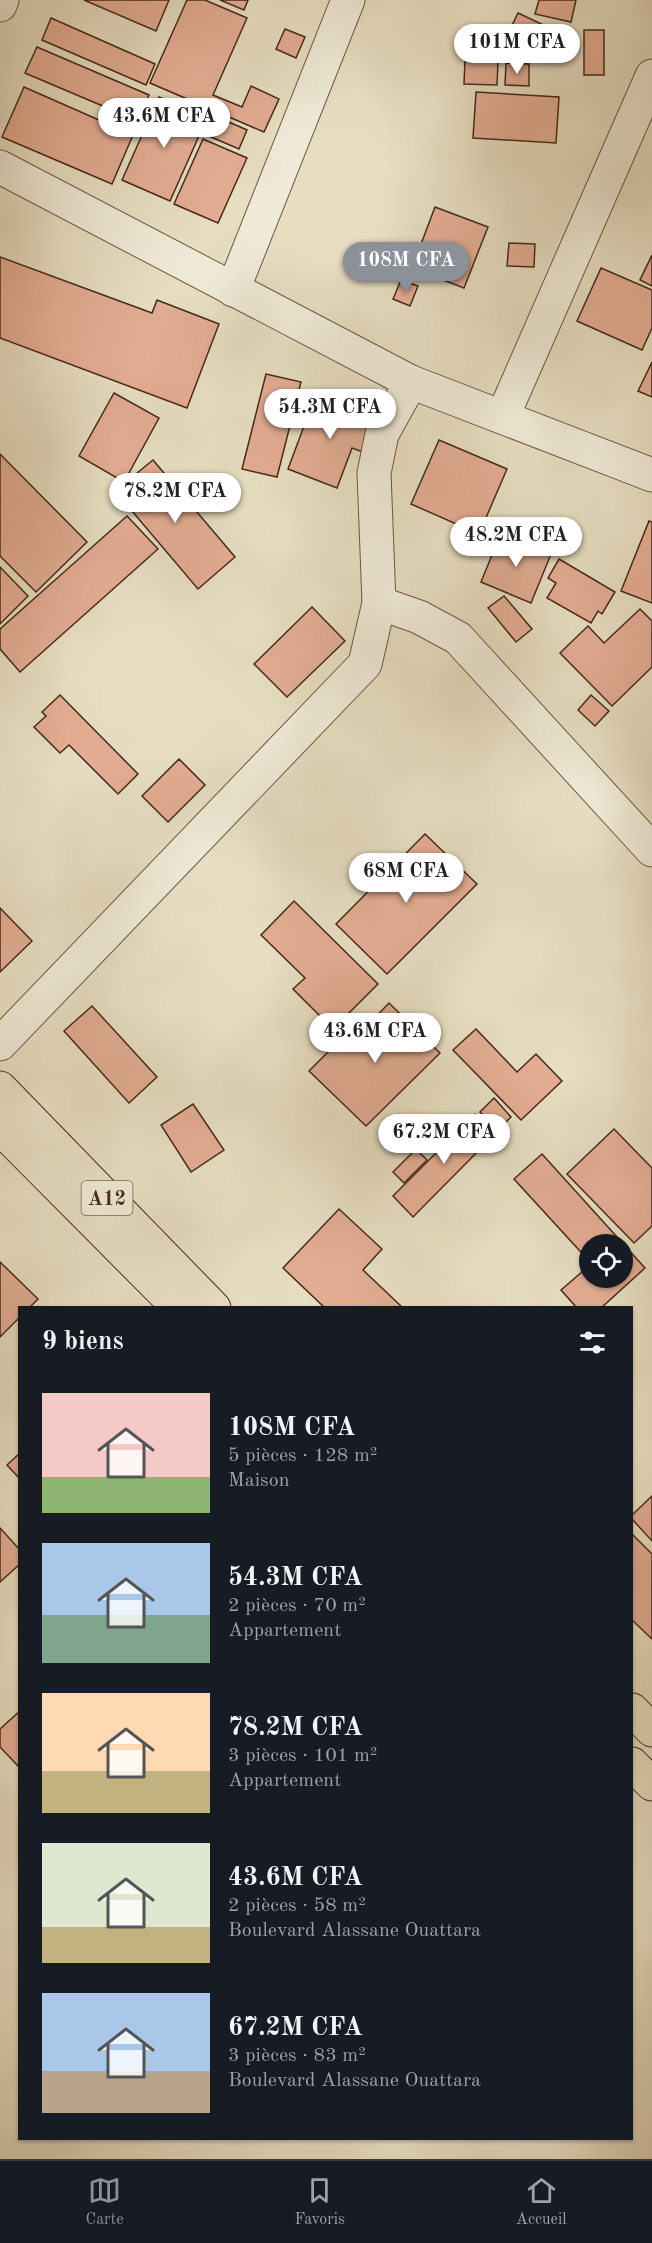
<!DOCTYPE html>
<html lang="fr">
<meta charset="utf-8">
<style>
:root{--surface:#171b24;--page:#242831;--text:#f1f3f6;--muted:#9ea1a6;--line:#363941;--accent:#8c9099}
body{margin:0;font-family:"Old Standard TT",serif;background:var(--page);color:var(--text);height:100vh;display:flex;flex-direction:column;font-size:22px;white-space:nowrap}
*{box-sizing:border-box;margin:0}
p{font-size:20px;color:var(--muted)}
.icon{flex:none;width:33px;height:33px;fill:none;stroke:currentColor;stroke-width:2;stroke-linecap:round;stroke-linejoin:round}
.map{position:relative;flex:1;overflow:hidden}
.drawer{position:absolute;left:18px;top:1306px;width:615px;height:834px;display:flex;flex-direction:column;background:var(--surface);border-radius:0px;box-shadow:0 2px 4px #0004}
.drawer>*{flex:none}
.controls{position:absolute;left:579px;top:1234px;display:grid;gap:12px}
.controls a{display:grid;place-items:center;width:54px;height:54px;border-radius:50%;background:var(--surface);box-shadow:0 2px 4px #0004;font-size:30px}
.price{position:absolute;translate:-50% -51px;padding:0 14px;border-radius:21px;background:#fff;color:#222;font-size:20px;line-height:39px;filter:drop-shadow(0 2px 3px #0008)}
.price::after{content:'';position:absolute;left:50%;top:36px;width:18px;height:14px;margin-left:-9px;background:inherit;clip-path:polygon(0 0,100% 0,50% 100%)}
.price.on{background:var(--accent);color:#fff}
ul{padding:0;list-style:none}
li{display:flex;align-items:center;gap:18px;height:150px;padding:0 24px}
li span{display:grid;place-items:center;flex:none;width:168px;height:120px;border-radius:0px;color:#555}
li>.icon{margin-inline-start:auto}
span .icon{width:72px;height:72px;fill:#fffc;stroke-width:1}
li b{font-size:26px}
h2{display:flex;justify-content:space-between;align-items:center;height:72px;padding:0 24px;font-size:26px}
.dock{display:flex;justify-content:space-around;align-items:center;height:84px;border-top:2px solid var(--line);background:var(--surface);font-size:16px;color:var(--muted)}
.dock a{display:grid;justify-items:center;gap:3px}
.dock .on{color:var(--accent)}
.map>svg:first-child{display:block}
.building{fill:#e3ad94;stroke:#46291a;stroke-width:1.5}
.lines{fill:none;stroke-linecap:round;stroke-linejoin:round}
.minor-casing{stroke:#6e5644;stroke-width:35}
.primary-casing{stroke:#46291a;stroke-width:35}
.minor{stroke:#efead7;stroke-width:33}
.primary{stroke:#e7dec2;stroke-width:33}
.labels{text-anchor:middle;stroke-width:4.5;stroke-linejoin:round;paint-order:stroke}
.shield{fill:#efead7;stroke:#796353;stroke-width:1.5}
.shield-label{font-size:20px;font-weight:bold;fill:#46291a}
</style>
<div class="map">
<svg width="652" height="2159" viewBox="0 0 652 2159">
<rect width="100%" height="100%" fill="#e7dec2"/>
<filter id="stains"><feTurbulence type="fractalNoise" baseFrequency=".00333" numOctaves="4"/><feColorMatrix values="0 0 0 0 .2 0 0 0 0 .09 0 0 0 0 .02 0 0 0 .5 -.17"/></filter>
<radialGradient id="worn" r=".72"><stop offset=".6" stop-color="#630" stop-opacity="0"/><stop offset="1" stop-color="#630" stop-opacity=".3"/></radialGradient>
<!-- building -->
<g class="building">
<polygon points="84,0 169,0 156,31"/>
<polygon points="187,0 205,0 247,18 213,95 242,107 251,86 279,99 264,132 150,83"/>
<polygon points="220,0 248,0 244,10"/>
<polygon points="539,0 576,0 571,22 535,14"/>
<polygon points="518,13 569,37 558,60 507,36"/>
<polygon points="51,18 155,64 146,85 42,40"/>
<polygon points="285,29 305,37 296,58 276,49"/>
<rect x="584" y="30" width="20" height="45"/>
<polygon points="37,47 149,95 138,121 25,73"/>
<polygon points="465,61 498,62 497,85 464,84"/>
<polygon points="506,63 529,64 529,86 505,85"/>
<polygon points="24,87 133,135 112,184 2,137"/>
<polygon points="476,92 559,97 556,143 473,138"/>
<polygon points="159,97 207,118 170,201 122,180"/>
<polygon points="213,115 247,130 239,149 204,134"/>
<polygon points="203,139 247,158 218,223 174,204"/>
<polygon points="435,207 488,227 464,288 412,268"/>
<polygon points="509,243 535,244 534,267 507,266"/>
<polygon points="652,255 652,286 640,280"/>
<polygon points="0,257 152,313 157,300 219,324 187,408 0,338"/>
<polygon points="601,268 652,290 652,328 642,350 577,321"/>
<polygon points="401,280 418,286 410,306 393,299"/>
<polygon points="652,362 652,397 638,391"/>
<polygon points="266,374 301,382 277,477 242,469"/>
<polygon points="114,393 159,418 124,482 79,456"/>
<polygon points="316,394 377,416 363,452 352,448 337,488 288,469"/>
<polygon points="439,440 507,469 479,534 411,504"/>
<polygon points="0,454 87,542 36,592 0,556"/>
<polygon points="153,460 235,557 198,589 115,491"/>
<polygon points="127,516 158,549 20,672 0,649 0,629"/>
<polygon points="649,521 652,522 652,603 621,591"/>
<polygon points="501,533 551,554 531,603 481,582"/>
<polygon points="559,559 615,592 602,614 598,611 591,623 547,598 556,583 548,578"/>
<polygon points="0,567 28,596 0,624"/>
<polygon points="504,596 532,629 516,642 488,608"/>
<polygon points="312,607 345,641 287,697 254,664"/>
<polygon points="640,609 652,621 652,667 612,706 560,653 588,626 604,643"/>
<polygon points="60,695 138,774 118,794 69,745 60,753 34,727 46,716 42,712"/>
<polygon points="591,695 609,711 595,726 578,710"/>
<polygon points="179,759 205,785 168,822 142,796"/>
<polygon points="425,834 477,884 387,974 336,924"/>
<polygon points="294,901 378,984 333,1029 293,989 305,978 261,935"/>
<polygon points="0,908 32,941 0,972"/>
<polygon points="389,1003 440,1053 366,1126 309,1071 354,1026 361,1032"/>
<polygon points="92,1006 157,1077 129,1103 64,1031"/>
<polygon points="476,1029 517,1072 536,1054 562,1081 521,1120 453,1050"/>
<polygon points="494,1098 511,1117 498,1130 480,1112"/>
<polygon points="193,1104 224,1150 191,1172 161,1125"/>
<polygon points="475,1114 495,1134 413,1217 393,1196"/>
<polygon points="614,1129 652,1168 652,1226 634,1243 567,1174"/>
<polygon points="416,1149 427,1160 404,1183 393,1172"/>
<polygon points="542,1154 645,1268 601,1308 577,1308 561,1290 590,1265 590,1278 622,1278 622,1245 590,1245 590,1262 514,1179"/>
<polygon points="339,1209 382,1249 363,1270 403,1308 325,1308 283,1268"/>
<polygon points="0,1262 38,1299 29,1308 20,1308 20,1317 0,1337"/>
<polygon points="20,1453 20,1479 7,1465"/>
<polygon points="652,1496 652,1541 632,1519 632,1515"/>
<polygon points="0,1528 20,1550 20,1564 0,1582"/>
<polygon points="632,1534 652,1554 652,1639 632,1620"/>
<polygon points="20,1711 20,1768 0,1747 0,1729"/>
</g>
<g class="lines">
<!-- minor casing -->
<g class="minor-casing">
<g id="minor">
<polyline points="0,5 2,0"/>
<polyline points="0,167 411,382 652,475"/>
<polyline points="233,290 348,0"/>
<polyline points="503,416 652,76"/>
<polyline points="379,603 419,617 458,638 652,850"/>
<polyline points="0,1044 365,664 379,603 374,473 382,434 411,382"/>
</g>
</g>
<!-- primary casing -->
<g class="primary-casing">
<g id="primary">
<polyline points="0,1088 214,1308"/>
<polyline points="0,1128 179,1308"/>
<polyline points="632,1710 652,1730"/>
<polyline points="632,1764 652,1784"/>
</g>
</g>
<!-- minor -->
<use href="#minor" class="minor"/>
<!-- primary -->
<use href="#primary" class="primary"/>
</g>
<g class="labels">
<!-- shield labels -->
<rect class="shield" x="81.5" y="1181" width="51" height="34" rx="4.5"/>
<g class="shield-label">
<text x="107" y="1205">A12</text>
</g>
</g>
<rect width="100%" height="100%" filter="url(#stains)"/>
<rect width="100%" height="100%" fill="url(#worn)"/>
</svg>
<div class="controls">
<a><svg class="icon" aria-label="locate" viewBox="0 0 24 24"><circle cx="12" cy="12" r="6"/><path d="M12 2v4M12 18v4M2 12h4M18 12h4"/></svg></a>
</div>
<b class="price" style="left:517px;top:75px">101M CFA</b>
<b class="price" style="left:164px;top:149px">43.6M CFA</b>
<b class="price on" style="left:406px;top:293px">108M CFA</b>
<b class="price" style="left:330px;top:440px">54.3M CFA</b>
<b class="price" style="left:175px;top:524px">78.2M CFA</b>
<b class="price" style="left:516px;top:568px">48.2M CFA</b>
<b class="price" style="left:406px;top:904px">68M CFA</b>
<b class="price" style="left:375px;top:1064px">43.6M CFA</b>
<b class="price" style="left:444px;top:1165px">67.2M CFA</b>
<section class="drawer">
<h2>9 biens<svg class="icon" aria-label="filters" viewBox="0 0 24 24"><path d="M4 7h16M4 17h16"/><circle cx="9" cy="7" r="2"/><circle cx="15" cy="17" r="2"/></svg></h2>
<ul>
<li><span style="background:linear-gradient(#f6c9c9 70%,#8fb573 0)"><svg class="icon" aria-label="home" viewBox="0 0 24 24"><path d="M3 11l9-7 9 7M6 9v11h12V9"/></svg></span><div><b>108M CFA</b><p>5 pièces · 128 m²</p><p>Maison</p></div></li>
<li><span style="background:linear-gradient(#a9c7e8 60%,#7fa58c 0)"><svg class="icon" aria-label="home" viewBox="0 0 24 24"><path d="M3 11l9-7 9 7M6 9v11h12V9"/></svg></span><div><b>54.3M CFA</b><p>2 pièces · 70 m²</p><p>Appartement</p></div></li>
<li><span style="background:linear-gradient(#ffd9b3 65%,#c2b280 0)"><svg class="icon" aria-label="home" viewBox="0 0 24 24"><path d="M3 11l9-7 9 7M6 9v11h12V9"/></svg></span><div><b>78.2M CFA</b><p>3 pièces · 101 m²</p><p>Appartement</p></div></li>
<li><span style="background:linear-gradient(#dfe7d0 70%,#c2b280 0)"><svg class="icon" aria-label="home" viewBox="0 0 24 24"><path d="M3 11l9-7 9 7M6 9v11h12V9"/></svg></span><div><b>43.6M CFA</b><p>2 pièces · 58 m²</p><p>Boulevard Alassane Ouattara</p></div></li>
<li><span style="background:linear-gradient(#a9c7e8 65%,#b9a48a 0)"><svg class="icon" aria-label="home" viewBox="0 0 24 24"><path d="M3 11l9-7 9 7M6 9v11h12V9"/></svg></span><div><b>67.2M CFA</b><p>3 pièces · 83 m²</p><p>Boulevard Alassane Ouattara</p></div></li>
</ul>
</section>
</div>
<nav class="dock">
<a class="on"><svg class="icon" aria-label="map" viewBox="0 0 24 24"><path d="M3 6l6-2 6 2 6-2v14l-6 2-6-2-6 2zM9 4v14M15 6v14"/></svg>Carte</a>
<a><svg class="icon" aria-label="saved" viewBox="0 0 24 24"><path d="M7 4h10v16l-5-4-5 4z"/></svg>Favoris</a>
<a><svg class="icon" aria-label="home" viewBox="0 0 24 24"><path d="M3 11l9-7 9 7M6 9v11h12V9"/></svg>Accueil</a>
</nav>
